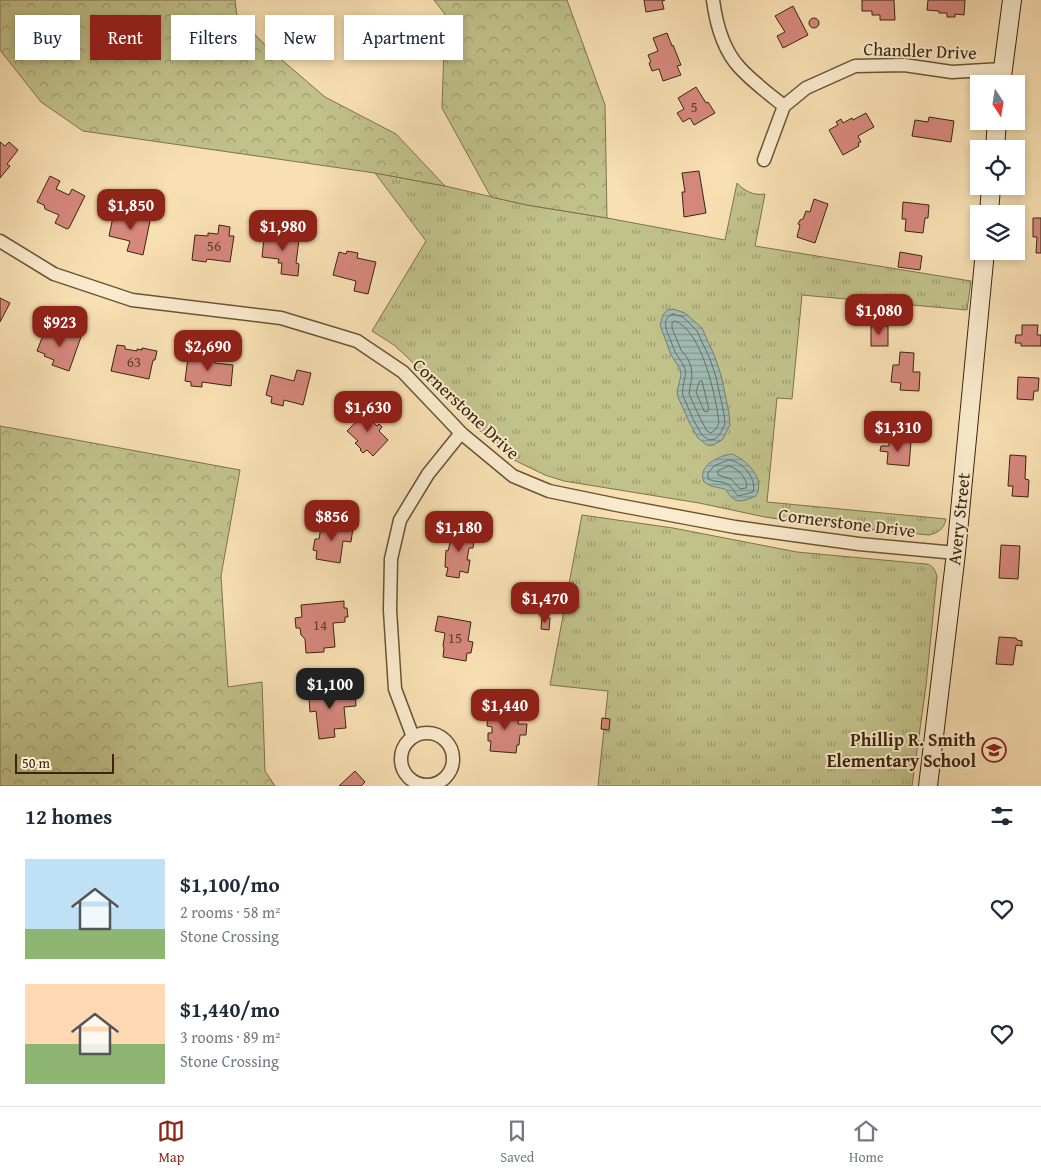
<!DOCTYPE html>
<meta charset="utf-8">
<style>
:root{--surface:#fff;--page:#f6f6f7;--text:#1f2937;--muted:#747a83;--line:#e0e1e3;--accent:#8f2418}
body{margin:0;font-family:"Gentium Book Plus",serif;background:var(--page);color:var(--text);height:100vh;display:flex;flex-direction:column;font-size:19px;white-space:nowrap}
*{box-sizing:border-box;margin:0}
p{font-size:16px;color:var(--muted)}
.icon{flex:none;width:28px;height:28px;fill:none;stroke:currentColor;stroke-width:2;stroke-linecap:round;stroke-linejoin:round}
.map{position:relative;height:786px;overflow:hidden}
.sheet{display:flex;flex-direction:column;background:var(--surface);flex:1}
.sheet>*{flex:none}
.banner{position:absolute;left:15px;top:15px;width:500px;height:45px;display:flex;gap:10px}
.needle{width:32px;rotate:168deg}
.tools{position:absolute;left:970px;top:75px;display:grid;gap:10px}
.tools a{display:grid;place-items:center;width:55px;height:55px;border-radius:0px;background:var(--surface);box-shadow:0 2px 8px #0003;font-size:25px}
.scale{position:absolute;left:15px;bottom:12px;width:99px;box-sizing:border-box;padding-left:5px;border:2px solid #3a250e;border-top:0;font-size:14px;line-height:18px;white-space:nowrap;color:#3a250e;-webkit-text-stroke:4px #faebce;paint-order:stroke}
.price{position:absolute;translate:-50% -42px;padding:0 11px;border-radius:10px;background:var(--accent);color:#fff;font-size:16px;line-height:32px;filter:drop-shadow(0 1px 2px #0008)}
.price::after{content:'';position:absolute;left:50%;top:30px;width:15px;height:11px;margin-left:-8px;background:inherit;clip-path:polygon(0 0,100% 0,50% 100%)}
.price.on{background:#222;color:#fff}
ul{padding:0;list-style:none}
li{display:flex;align-items:center;gap:15px;height:125px;padding:0 25px}
li span{display:grid;place-items:center;flex:none;width:140px;height:100px;border-radius:0px;color:#555}
li>.icon{margin-inline-start:auto}
span .icon{width:60px;height:60px;fill:#fffc;stroke-width:1}
li b{font-size:21px}
h2{display:flex;justify-content:space-between;align-items:center;height:60px;padding:0 25px;font-size:21px}
.pill{padding:0 18px;border-radius:0px;background:var(--surface);box-shadow:0 2px 8px #0003;font-size:18px;line-height:45px}
.pill.on{background:var(--accent);color:#fff}
.dock{display:flex;justify-content:space-around;align-items:center;height:70px;border-top:1px solid var(--line);background:var(--surface);font-size:14px;color:var(--muted)}
.dock a{display:grid;justify-items:center;gap:2px}
.dock .on{color:var(--accent)}
.map>svg:first-child{display:block}
.grass{fill:url(#grass-tufts);stroke:#7e734c}
.forest{fill:url(#forest-crowns);stroke:#7e734c}
.water{fill:url(#water-rules);stroke:#777f72}
.lines{fill:none;stroke-linecap:round;stroke-linejoin:round}
.shore{stroke:#6c7061;stroke-width:1}
.building{fill:#d6887e;stroke:#3a250e}
.street-casing{stroke:#6a5437;stroke-width:15}
.secondary-casing{stroke:#3a250e;stroke-width:20}
.street{stroke:#faebce;stroke-width:12}
.secondary{stroke:#faebce;stroke-width:18}
.labels{text-anchor:middle;stroke-width:4;stroke-linejoin:round;paint-order:stroke}
.number-label{font-size:15px;fill:#613e2a}
.street-label{font-size:18px;fill:#3a250e;stroke:#faebce}
.poi-label{font-size:18px;font-weight:bold;fill:#3a250e;stroke:#faebce;text-anchor:end}
</style>
<div class="map">
<svg width="1041" height="786" viewBox="0 0 1041 786">
<defs>
<pattern id="grass-tufts" width="24" height="20" patternUnits="userSpaceOnUse" patternTransform="scale(1.25)"><rect width="24" height="20" fill="#c1c18a"/><path d="M3 7l-1-3M5 7V3M7 7l1-3M15 17l-1-3M17 17v-4M19 17l1-3" fill="none" stroke="#9e9d6f"/></pattern>
<pattern id="forest-crowns" width="20" height="18" patternUnits="userSpaceOnUse" patternTransform="scale(1.25)"><rect width="20" height="18" fill="#c1c18a"/><path d="M2 6a3 3 0 1 1 6 0M12 15a3 3 0 1 1 6 0" fill="none" stroke="#9e9d6f"/></pattern>
<pattern id="water-rules" width="6" height="5" patternUnits="userSpaceOnUse" patternTransform="scale(1.25)"><rect width="6" height="5" fill="#9fbbb4"/><path d="M0 2.5h6" fill="none" stroke="#839891"/></pattern>
</defs>
<rect width="100%" height="100%" fill="#f8e0b3"/>
<filter id="stains"><feTurbulence type="fractalNoise" baseFrequency=".004" numOctaves="4"/><feColorMatrix values="0 0 0 0 .2 0 0 0 0 .09 0 0 0 0 .02 0 0 0 .5 -.17"/></filter>
<radialGradient id="worn" r=".72"><stop offset=".6" stop-color="#630" stop-opacity="0"/><stop offset="1" stop-color="#630" stop-opacity=".3"/></radialGradient>
<!-- grass -->
<g class="grass">
<path d="M375 173 445 186 527 205 607 218 725 240 737 183C744 191 754 196 765 194L755 246 971 281 967 310 802 295 792 399 777 398 767 502 946 519C944 529 938 533 929 535L812 524 765 517 699 503 564 481 545 475 512 459 483 434 406 356 394 345 372 331 426 241Z"/>
<path d="M582 515 673 528 797 552 926 564C933 565 935 570 937 576L926 686 912 786H598L608 691 550 685Z"/>
</g>
<!-- forest -->
<g class="forest">
<polygon points="0,0 235,0 237,16 268,48 325,97 396,134 445,186 375,173 83,131 41,102 0,50"/>
<polygon points="434,0 567,0 605,105 607,218 527,205 491,197 442,108 445,14"/>
<polygon points="0,426 240,470 221,576 228,687 262,682 265,771 275,786 0,786"/>
</g>
<!-- water -->
<g class="water">
<polygon points="673,309 685,313 702,328 715,357 721,375 729,413 730,425 725,435 722,440 713,445 707,445 698,438 690,424 678,397 677,392 681,375 680,369 671,355 660,325 663,315 667,310"/>
<path d="M732 454C747 460 766 479 756 496 750 498 740 504 734 499 730 497 728 492 725 489L711 486 704 482C697 466 718 456 732 454Z"/>
</g>
<g class="lines">
<!-- shore -->
<g class="shore">
<path d="M673 314 683 317 697 331 710 359 716 377 724 414 725 424 721 432 718 436 715 439 709 440 702 435 694 421 683 396C681 386 687 378 685 369 683 363 680 360 677 355 674 351 673 346 671 341 667 332 660 318 673 314Z"/>
<path d="M675 321C702 330 716 397 719 423L716 429 711 433 707 431 700 418 689 394 692 376 691 367 688 359 681 350 672 328V323Z"/>
<polygon points="702,381 709,410 707,412 704,411 696,392 699,382"/>
<path d="M729 460C742 461 757 478 753 492L746 494 738 496C734 492 731 485 725 483 720 481 714 482 708 479V473L714 466Z"/>
<path d="M729 466C738 469 745 476 747 485L746 488 740 489 731 479 718 475V471Z"/>
</g>
</g>
<!-- building -->
<g class="building">
<polygon points="644,0 665,0 662,1 664,9 646,12"/>
<polygon points="862,0 894,0 895,20 880,20 880,15 872,15 872,11 862,11"/>
<polygon points="928,0 965,0 964,15 955,14 955,17 947,17 947,13 939,13 939,11 927,10"/>
<polygon points="793,6 808,35 783,48 777,36 785,32 775,16"/>
<circle cx="814" cy="23" r="5"/>
<polygon points="667,33 672,46 673,45 681,65 677,66 681,75 663,81 659,69 652,71 649,63 651,62 648,55 658,51 653,38"/>
<polygon points="696,87 706,103 708,102 715,113 694,125 690,118 683,122 677,113 684,109 678,98"/>
<polygon points="866,113 874,127 858,136 861,142 858,143 859,146 843,155 829,130 838,125 836,122 841,119 843,123 852,118 853,120"/>
<polygon points="929,117 954,121 951,142 912,136 915,120 928,122"/>
<polygon points="0,142 5,146 9,142 18,150 7,164 10,166 0,178"/>
<polygon points="699,171 706,213 684,217 682,192 685,192 682,173"/>
<polygon points="50,176 60,181 56,189 69,195 72,189 85,196 69,228 67,229 55,223 59,215 45,209 44,205 37,202"/>
<polygon points="814,199 828,204 815,243 797,237 800,225 798,224 800,220 803,219 806,211 810,212"/>
<polygon points="903,202 929,205 928,218 925,218 923,233 905,231 906,219 902,219"/>
<polygon points="114,212 122,214 122,212 133,215 133,217 141,218 141,216 146,217 150,221 143,255 127,251 130,241 109,236"/>
<polygon points="1033,218 1041,218 1041,253 1036,253 1037,237 1033,237"/>
<polygon points="219,225 230,227 229,236 234,236 230,262 207,259 206,262 192,260 195,235 208,236 208,233 218,234"/>
<polygon points="286,230 296,231 295,240 299,240 296,263 299,264 298,276 281,274 282,263 278,263 279,259 262,257 264,237 285,239"/>
<polygon points="347,251 358,253 357,258 376,262 368,294 354,291 356,281 333,275 339,252 346,254"/>
<polygon points="900,252 922,256 920,270 898,267"/>
<polygon points="0,298 10,303 0,322"/>
<polygon points="1022,325 1038,325 1037,335 1041,335 1041,346 1021,346 1021,343 1015,343 1016,335 1022,335"/>
<rect x="871" y="326" width="17" height="20"/>
<polygon points="68,329 82,334 69,371 52,365 54,360 44,356 45,354 37,351 45,330 60,336 61,333 66,335"/>
<polygon points="117,345 125,346 125,349 137,351 137,349 142,350 142,348 157,351 155,360 153,360 149,379 111,371"/>
<polygon points="900,352 914,353 913,372 920,372 919,391 900,390 901,383 891,382 893,365 899,365"/>
<polygon points="188,357 206,360 206,357 215,359 215,363 233,365 231,386 202,382 202,387 191,386 191,382 185,381"/>
<polygon points="297,370 311,373 303,405 284,400 283,406 271,403 272,397 266,395 271,375 294,381"/>
<polygon points="1018,377 1039,378 1038,391 1034,391 1033,400 1017,399"/>
<polygon points="369,409 379,418 374,423 377,426 379,424 382,427 379,431 388,440 373,456 367,450 363,453 360,450 361,449 355,443 358,441 347,431"/>
<polygon points="889,440 911,442 909,466 887,464 888,452 880,451 881,446 889,446"/>
<polygon points="1010,455 1026,456 1025,479 1029,480 1028,497 1012,496 1013,486 1008,486"/>
<polygon points="322,521 332,523 332,525 353,528 351,542 343,541 340,563 316,559 317,551 313,550 315,539 319,539"/>
<polygon points="454,529 475,533 473,548 469,548 467,560 470,560 468,573 460,571 459,578 446,576 448,568 445,567 446,550 448,551 450,543 451,543"/>
<polygon points="1001,545 1020,546 1018,579 999,578"/>
<polygon points="344,601 344,608 347,608 348,617 345,617 345,622 333,623 335,647 324,648 324,652 306,653 305,639 301,635 300,628 296,628 295,618 302,617 301,605"/>
<polygon points="438,616 471,622 468,641 473,642 471,653 467,653 466,661 443,657 444,648 443,646 445,633 435,631"/>
<polygon points="542,617 550,618 549,630 541,629"/>
<polygon points="999,637 1016,638 1017,640 1022,641 1022,646 1016,645 1013,665 996,664"/>
<polygon points="312,686 321,694 355,691 356,706 344,707 346,728 334,729 335,737 319,739 316,711 310,712 309,698 305,694"/>
<polygon points="488,709 509,711 508,714 519,715 518,724 527,724 526,735 520,735 519,745 517,745 516,753 490,751 491,741 488,741 488,733 492,733 492,727 487,726"/>
<polygon points="602,718 610,719 609,730 601,729"/>
<polygon points="355,771 365,782 361,786 339,786"/>
</g>
<g class="lines">
<!-- street casing -->
<g class="street-casing">
<g id="street">
<path d="M713 0C716 23 723 50 740 68 753 82 769 94 784 106"/>
<polyline points="764,160 784,106 806,88 855,66 904,65 952,72 1002,69"/>
<polyline points="0,241 54,274 132,300 281,318 357,341 403,372 461,433 513,476 549,491 617,505 735,527 859,544 956,553"/>
<circle cx="427" cy="759" r="26"/>
<polyline points="413,737 395,689 390,610 391,559 400,520 428,474 461,433"/>
</g>
</g>
<!-- secondary casing -->
<g class="secondary-casing">
<g id="secondary">
<polyline points="1001,84 1012,0"/>
<polyline points="995,149 997,121"/>
<polyline points="989,214 991,186"/>
<polyline points="928,786 956,553 985,251"/>
</g>
</g>
<!-- street -->
<use href="#street" class="street"/>
<!-- secondary -->
<use href="#secondary" class="secondary"/>
</g>
<!-- icons -->
<defs>
<g id="school-ring" transform="scale(1.25)"><circle r="9.5" fill="#faebce" stroke="#8f2418" stroke-width="1.5"/><path d="M0-5L7-2L0 1L-7-2ZM-4 1L0 2.5L4 1V4Q0 6-4 4Z" fill="#8f2418"/></g>
</defs>
<g fill-rule="evenodd">
<use href="#school-ring" x="994" y="750"/>
</g>
<g class="labels">
<!-- number labels -->
<g class="number-label">
<text x="694" y="112">5</text>
<text x="214" y="251">56</text>
<text x="134" y="367">63</text>
<text x="320" y="630">14</text>
<text x="455" y="643">15</text>
</g>
<!-- street labels -->
<g class="street-label">
<text transform="translate(920 51) rotate(2)" y="6">Chandler Drive</text>
<text transform="translate(466 409) rotate(43)" y="6">Cornerstone Drive</text>
<text transform="translate(959 519) rotate(-84)" y="6">Avery Street</text>
<text transform="translate(847 523) rotate(7)" y="6">Cornerstone Drive</text>
</g>
<!-- poi labels -->
<g class="poi-label">
<text x="976" y="746">Phillip R. Smith<tspan x="976" dy="21">Elementary School</tspan></text>
</g>
</g>
<rect width="100%" height="100%" filter="url(#stains)"/>
<rect width="100%" height="100%" fill="url(#worn)"/>
</svg>
<div class="tools">
<a><svg class="needle" viewBox="-14 -14 28 28"><path d="M0-13l5 13h-10z" fill="#e53935"/><path d="M0 13l5-13h-10z" fill="#747a83"/></svg></a>
<a><svg class="icon" aria-label="locate" viewBox="0 0 24 24"><circle cx="12" cy="12" r="6"/><path d="M12 2v4M12 18v4M2 12h4M18 12h4"/></svg></a>
<a><svg class="icon" aria-label="layers" viewBox="0 0 24 24"><path d="M12 4l9 5-9 5-9-5zM3 14l9 5 9-5"/></svg></a>
</div>
<div class="scale">50 m</div>
<b class="price" style="left:131px;top:231px">$1,850</b>
<b class="price" style="left:283px;top:252px">$1,980</b>
<b class="price" style="left:879px;top:336px">$1,080</b>
<b class="price" style="left:60px;top:348px">$923</b>
<b class="price" style="left:208px;top:372px">$2,690</b>
<b class="price" style="left:368px;top:433px">$1,630</b>
<b class="price" style="left:898px;top:453px">$1,310</b>
<b class="price" style="left:332px;top:542px">$856</b>
<b class="price" style="left:459px;top:553px">$1,180</b>
<b class="price" style="left:545px;top:624px">$1,470</b>
<b class="price on" style="left:330px;top:710px">$1,100</b>
<b class="price" style="left:505px;top:731px">$1,440</b>
<div class="banner">
<a class="pill">Buy</a>
<a class="pill on">Rent</a>
<a class="pill">Filters</a>
<a class="pill">New</a>
<a class="pill">Apartment</a>
</div>
</div>
<section class="sheet">
<h2>12 homes<svg class="icon" aria-label="filters" viewBox="0 0 24 24"><path d="M4 7h16M4 17h16"/><circle cx="9" cy="7" r="2"/><circle cx="15" cy="17" r="2"/></svg></h2>
<ul>
<li><span style="background:linear-gradient(#bfe0f5 70%,#8fb573 0)"><svg class="icon" aria-label="home" viewBox="0 0 24 24"><path d="M3 11l9-7 9 7M6 9v11h12V9"/></svg></span><div><b>$1,100/mo</b><p>2 rooms · 58 m²</p><p>Stone Crossing</p></div><svg class="icon" aria-label="heart" viewBox="0 0 24 24"><path d="M12 20l-8-8c-3-5 5-10 8-4 3-6 11-1 8 4z"/></svg></li>
<li><span style="background:linear-gradient(#ffd9b3 60%,#8fb573 0)"><svg class="icon" aria-label="home" viewBox="0 0 24 24"><path d="M3 11l9-7 9 7M6 9v11h12V9"/></svg></span><div><b>$1,440/mo</b><p>3 rooms · 89 m²</p><p>Stone Crossing</p></div><svg class="icon" aria-label="heart" viewBox="0 0 24 24"><path d="M12 20l-8-8c-3-5 5-10 8-4 3-6 11-1 8 4z"/></svg></li>
</ul>
</section>
<nav class="dock">
<a class="on"><svg class="icon" aria-label="map" viewBox="0 0 24 24"><path d="M3 6l6-2 6 2 6-2v14l-6 2-6-2-6 2zM9 4v14M15 6v14"/></svg>Map</a>
<a><svg class="icon" aria-label="saved" viewBox="0 0 24 24"><path d="M7 4h10v16l-5-4-5 4z"/></svg>Saved</a>
<a><svg class="icon" aria-label="home" viewBox="0 0 24 24"><path d="M3 11l9-7 9 7M6 9v11h12V9"/></svg>Home</a>
</nav>
